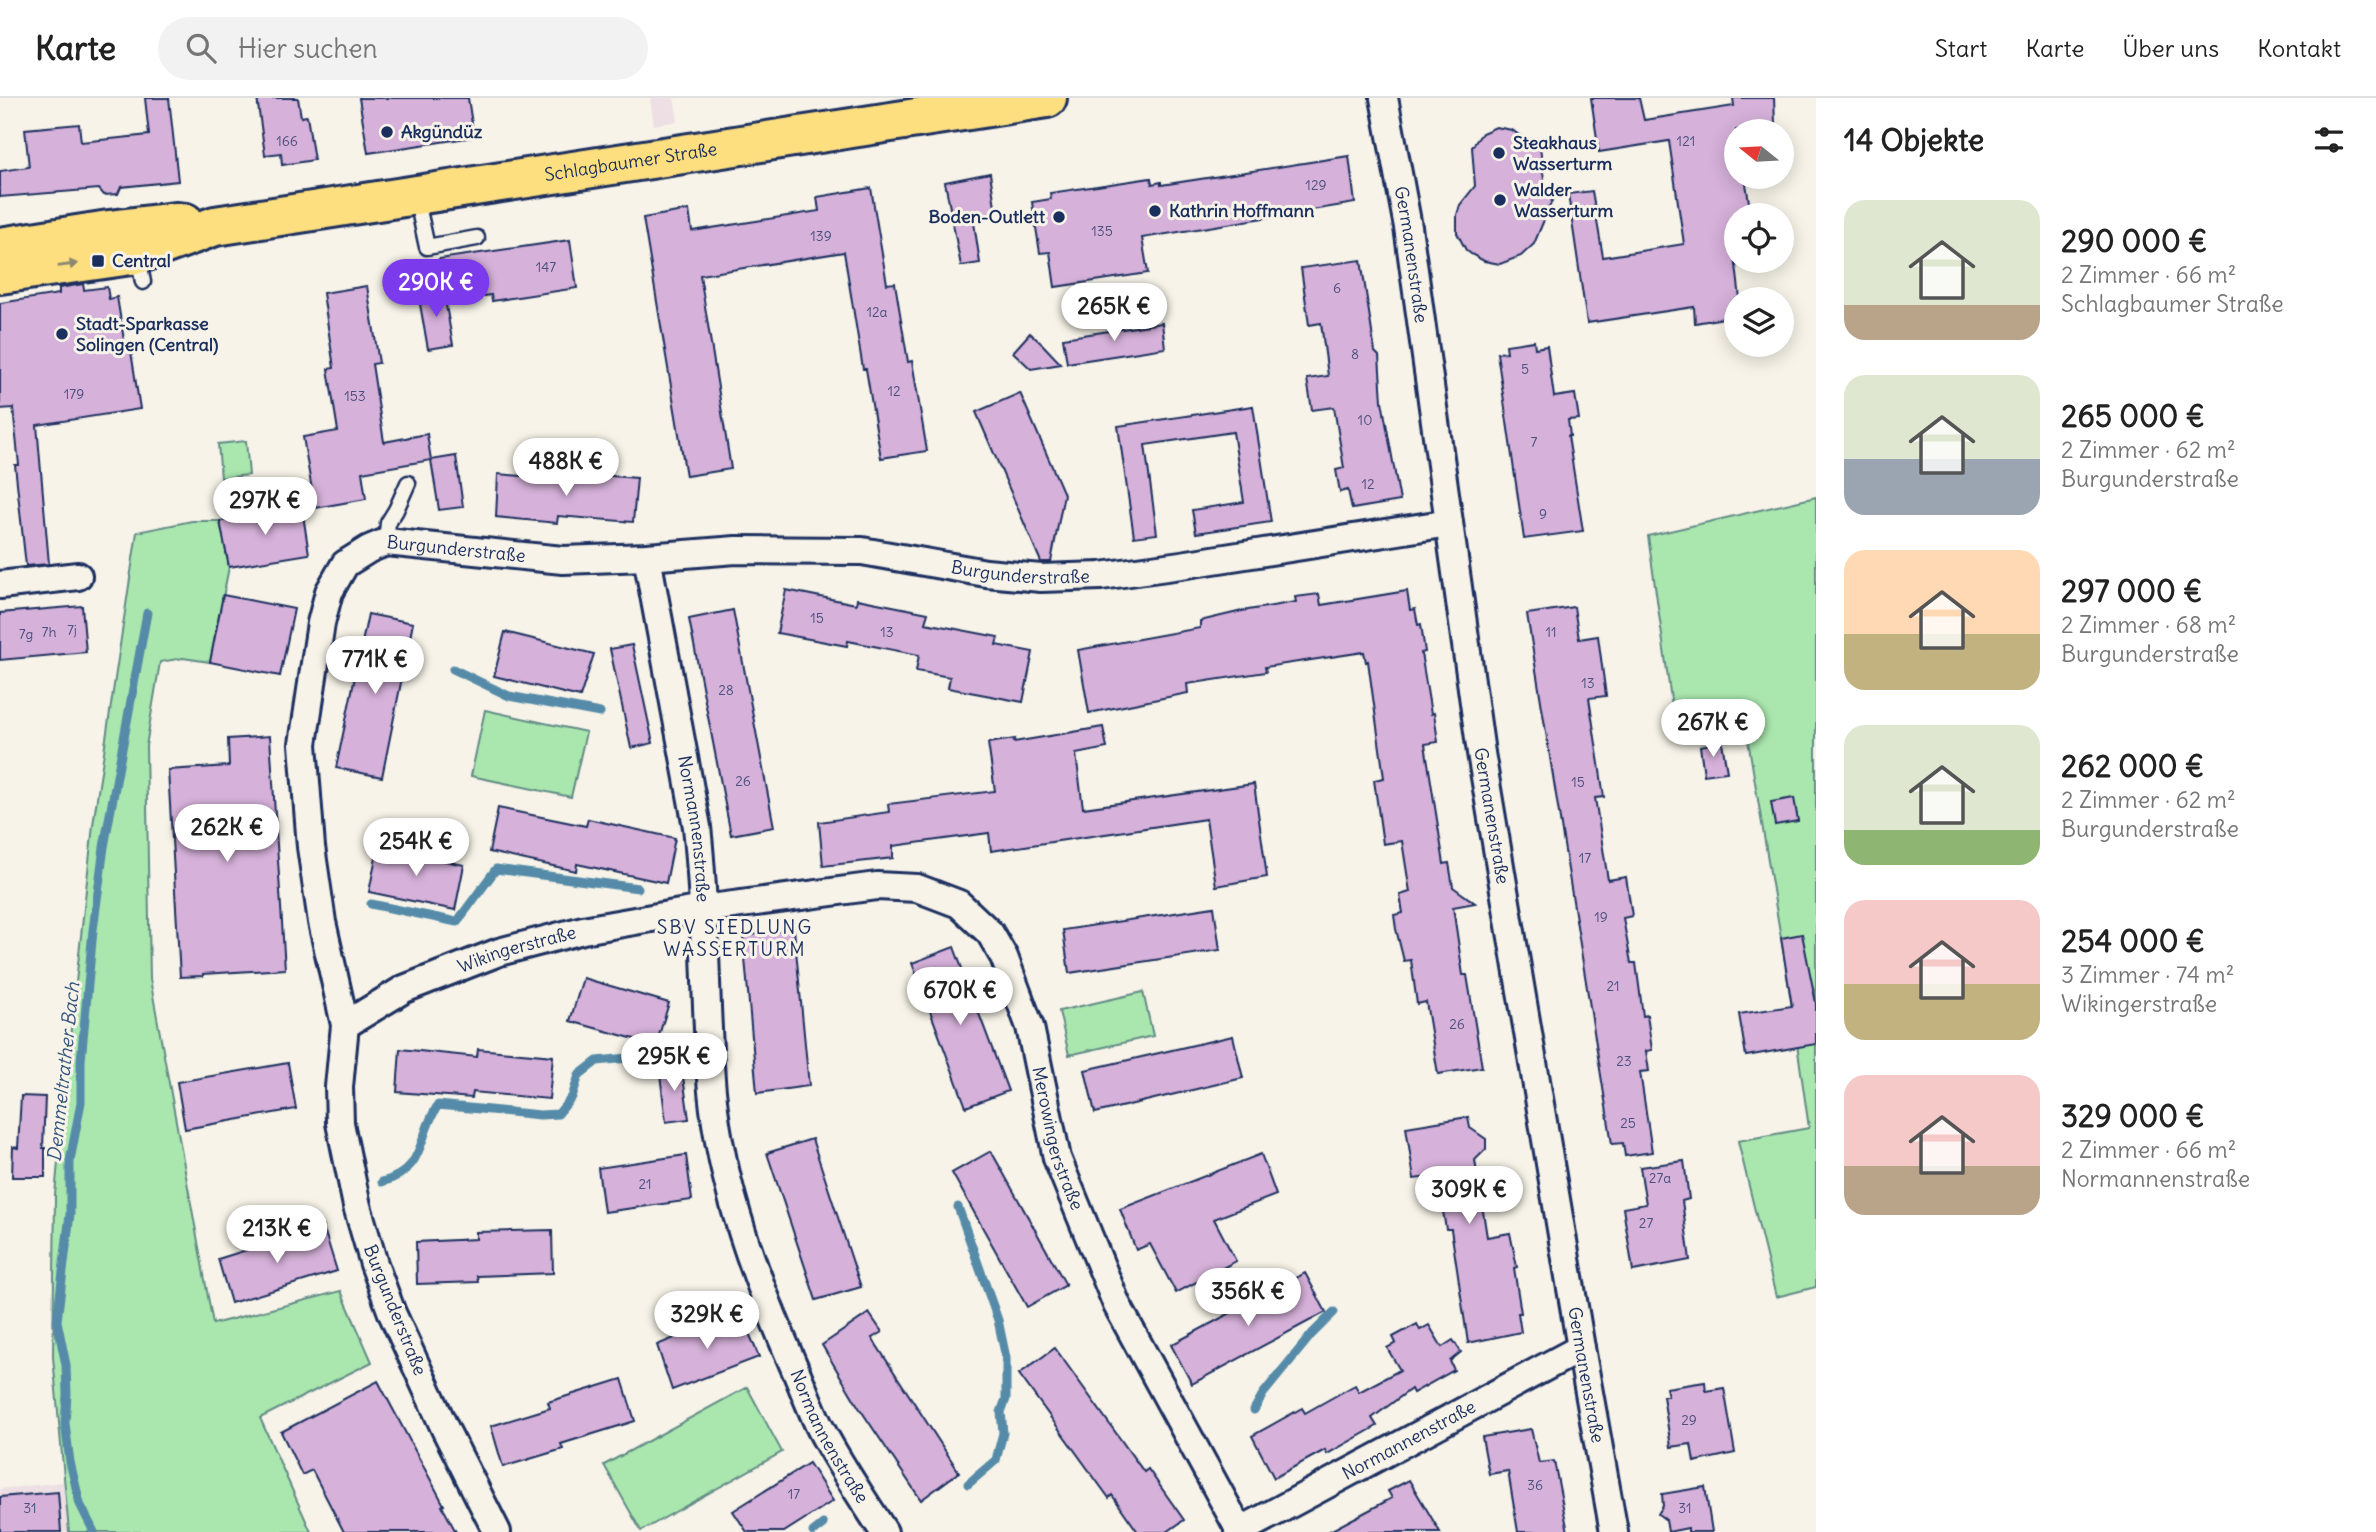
<!DOCTYPE html>
<html lang="de">
<meta charset="utf-8">
<style>
:root{--surface:#fff;--page:#f2f2f2;--text:#222;--muted:#767676;--line:#e0e0e0;--accent:#7c3aed}
body{margin:0;font-family:Delius,sans-serif;background:var(--page);color:var(--text);height:100vh;display:flex;flex-direction:column;font-size:26px;white-space:nowrap}
*{box-sizing:border-box;margin:0}
p{font-size:23px;color:var(--muted)}
.icon{flex:none;width:38px;height:38px;fill:none;stroke:currentColor;stroke-width:2;stroke-linecap:round;stroke-linejoin:round}
.map{position:relative;flex:1;overflow:hidden}
.details{display:flex;flex-direction:column;background:var(--surface);width:560px}
.details>*{flex:none}
.needle{width:46px;rotate:288deg}
.tools{position:absolute;left:1724px;top:21px;display:grid;gap:14px}
.tools a{display:grid;place-items:center;width:70px;height:70px;border-radius:50%;background:var(--surface);box-shadow:0 4px 18px #0003;font-size:35px}
.price{position:absolute;translate:-50% -60px;padding:0 16px;border-radius:24px;background:#fff;color:#222;font-size:23px;line-height:46px;filter:drop-shadow(0 2px 4px #0008)}
.price::after{content:'';position:absolute;left:50%;top:42px;width:21px;height:16px;margin-left:-10px;background:inherit;clip-path:polygon(0 0,100% 0,50% 100%)}
.price.current{background:var(--accent);color:#fff}
ul{padding:0;list-style:none}
li{display:flex;align-items:center;gap:21px;height:175px;padding:0 28px}
li span{display:grid;place-items:center;flex:none;width:196px;height:140px;border-radius:21px;color:#555}
li>.icon{margin-inline-start:auto}
span .icon{width:84px;height:84px;fill:#fffc;stroke-width:1}
li b{font-size:30px}
h2{display:flex;justify-content:space-between;align-items:center;height:84px;padding:0 28px;font-size:30px}
header{display:flex;align-items:center;gap:42px;box-sizing:border-box;height:98px;padding:0 35px;background:var(--surface);border-bottom:2px solid var(--line)}
header strong{font-size:33px}
nav{display:flex;gap:38px;margin-inline-start:auto;font-size:24px}
.search{width:490px;height:63px;background:var(--page);display:flex;align-items:center;gap:18px;box-sizing:border-box;padding:0 24px;border-radius:38px;color:var(--muted);font-size:26px}
main{display:flex;flex:1;min-height:0}
.map>svg:first-child{display:block}
.built{fill:#eddfe4}
.green{fill:#aae7ae;stroke:#628b86;stroke-width:2}
.lines{fill:none;stroke-linecap:round;stroke-linejoin:round}
.stream{stroke:#558ba8;stroke-width:9}
.building{fill:#d6b1da;stroke:#1b2f5e;stroke-width:2}
.lane-casing{stroke:#1b2f5e;stroke-width:19}
.street-casing{stroke:#1b2f5e;stroke-width:32}
.primary-casing{stroke:#1b2f5e;stroke-width:44}
.lane{stroke:#f7f3e8;stroke-width:14}
.street{stroke:#f7f3e8;stroke-width:26}
.primary{stroke:#fedf80;stroke-width:38}
.oneway{fill:#8c876f}
.poi-dot{fill:#1b2f5e;stroke:#f7f3e8;stroke-width:2.5}
.labels{text-anchor:middle;stroke-width:6;stroke-linejoin:round;paint-order:stroke}
.number-label{font-size:14px;fill:#4a507d}
.poi-label{font-size:18px;font-weight:bold;fill:#1b2f5e;stroke:#f7f3e8;text-anchor:start}
.street-label{font-size:18px;fill:#1b2f5e;stroke:#f7f3e8}
.neighbourhood-label{font-size:19px;letter-spacing:2px;fill:#1b2f5e;stroke:#f7f3e8}
.water-label{font-size:19px;font-style:italic;fill:#33557d;stroke:#f7f3e8}
</style>
<header>
<strong>Karte</strong>
<div class="search"><svg class="icon" aria-label="search" viewBox="0 0 24 24"><circle cx="10" cy="10" r="6"/><path d="M15 15l6 6"/></svg>Hier suchen</div>
<nav><a>Start</a><a>Karte</a><a>Über uns</a><a>Kontakt</a></nav>
</header>
<main>
<div class="map">
<svg width="1816" height="1434" viewBox="0 0 1816 1434">
<rect width="100%" height="100%" fill="#f7f3e8"/>
<filter id="ink" filterUnits="userSpaceOnUse"><feTurbulence type="fractalNoise" baseFrequency=".0143" numOctaves="2"/><feDisplacementMap in="SourceGraphic" scale="14" xChannelSelector="R" yChannelSelector="G"/><feConvolveMatrix kernelMatrix="1 2 1 2 8 2 1 2 1" color-interpolation-filters="sRGB"/></filter>
<g filter="url(#ink)">
<!-- built -->
<g class="built">
<polygon points="650,0 674,0 678,23 654,27"/>
<polygon points="63,1384 69,1434 0,1434 0,1391"/>
</g>
<!-- green -->
<g class="green">
<polygon points="246,343 249,377 221,380 218,346"/>
<polygon points="1816,399 1816,1189 1776,1199 1738,1043 1809,1030 1787,876 1744,618 1675,630 1648,438"/>
<polygon points="192,423 220,423 229,469 210,564 183,560 160,564 146,648 150,881 213,1226 341,1193 372,1264 260,1320 311,1434 69,1434 53,1259 55,1097 65,986 93,727 137,434"/>
<polygon points="485,612 586,634 571,699 471,678"/>
<polygon points="1143,894 1153,938 1069,957 1059,913"/>
<polygon points="747,1289 782,1354 641,1433 604,1367"/>
</g>
<g class="lines">
<!-- stream -->
<g class="stream">
<polyline points="453,571 509,598 600,615"/>
<polyline points="371,806 457,824 496,771 638,790"/>
<path d="M382 1084C426 1072 417 1039 438 1007L540 1017 558 1016 572 999 579 977 597 963 670 956"/>
<polyline points="958,1109 998,1222 1006,1260 1006,1301 1001,1314 1003,1335 996,1362 968,1386"/>
<polyline points="1254,1312 1263,1296 1312,1236 1334,1214"/>
<polyline points="94,1434 80,1406 70,1364 65,1325 67,1297 66,1267 57,1223 70,1116 70,1063 81,1004 81,963 93,832 104,749 147,515"/>
<polyline points="813,1434 823,1426"/>
</g>
</g>
<!-- building -->
<g class="building">
<polygon points="145,0 169,0 178,83 121,89 118,96 104,97 99,91 0,99 0,73 29,69 25,31 79,26 81,44 149,37"/>
<polygon points="257,0 298,0 301,19 307,18 314,62 282,67 281,55 265,57"/>
<polygon points="359,0 468,0 474,39 368,55"/>
<polygon points="1591,0 1639,0 1644,22 1734,8 1733,0 1774,0 1775,26 1736,32 1736,79 1745,79 1751,117 1736,117 1736,123 1731,124 1740,201 1736,201 1736,218 1695,225 1694,209 1587,225 1568,96 1592,93 1603,159 1684,146 1669,43 1599,54"/>
<polygon points="1496,29 1512,32 1526,42 1539,40 1546,99 1554,98 1534,146 1521,158 1500,166 1484,163 1471,156 1466,152 1457,135 1457,117 1460,107 1475,88 1472,49 1482,35"/>
<polygon points="1349,58 1355,105 1142,140 1148,175 1055,189 1050,154 1040,155 1032,104 1051,101 1050,95 1151,80 1152,86 1161,84 1161,87"/>
<polygon points="990,75 996,115 973,118 980,165 961,168 945,84"/>
<polygon points="871,90 887,186 895,185 908,264 912,263 927,353 881,360 866,271 863,271 844,154 700,177 731,371 686,378 643,120 689,112 692,133 819,113 817,99"/>
<polygon points="570,142 577,190 492,203 491,197 446,204 439,161"/>
<polygon points="1361,162 1375,254 1379,258 1382,303 1400,403 1352,411 1348,392 1340,394 1336,372 1344,370 1334,309 1312,312 1307,281 1328,278 1321,225 1309,227 1301,170"/>
<polygon points="83,186 84,192 107,189 109,201 117,199 125,248 130,247 140,311 37,327 49,466 26,468 15,367 19,367 13,310 0,311 0,205 59,196 59,190"/>
<polygon points="367,188 379,265 372,266 384,344 427,336 431,362 362,374 366,401 315,410 303,339 338,333 328,271 334,270 323,195"/>
<polygon points="443,190 453,247 428,251 418,195"/>
<polygon points="1162,225 1165,250 1067,265 1063,240"/>
<polygon points="1030,235 1043,247 1061,266 1031,271 1013,254"/>
<polygon points="1534,243 1535,250 1547,248 1554,299 1575,296 1579,321 1568,322 1570,338 1568,338 1583,433 1524,441 1497,255 1507,254 1506,247"/>
<polygon points="1020,295 1064,396 1051,464 1041,464 976,314"/>
<polygon points="1253,308 1271,424 1196,435 1192,412 1244,404 1233,334 1145,347 1157,436 1134,439 1118,328"/>
<polygon points="456,358 463,409 439,412 431,362"/>
<polygon points="560,374 637,380 633,424 558,418 557,425 496,419 498,376 559,381"/>
<polygon points="302,410 309,456 229,469 220,423"/>
<polygon points="786,492 856,506 857,501 928,515 925,525 998,539 996,547 1033,554 1023,604 948,590 950,579 916,573 919,557 848,543 847,548 777,535"/>
<polygon points="1407,493 1410,512 1415,511 1418,527 1421,526 1425,554 1421,555 1431,616 1434,615 1438,644 1425,646 1444,766 1449,765 1453,789 1475,805 1453,809 1463,877 1467,877 1482,969 1438,976 1426,904 1417,906 1411,862 1404,863 1396,831 1394,817 1403,815 1400,797 1410,794 1402,743 1383,746 1374,682 1384,680 1368,563 1366,564 1364,554 1265,569 1266,574 1187,586 1188,595 1089,615 1078,552 1200,530 1200,523 1242,513 1296,504 1295,499 1319,496 1321,507"/>
<polygon points="223,497 294,511 280,578 210,564"/>
<polygon points="82,508 86,554 0,562 0,515"/>
<polygon points="1574,509 1579,541 1598,538 1606,598 1589,600 1604,699 1595,700 1608,782 1626,779 1632,818 1623,820 1631,865 1636,865 1643,918 1647,917 1652,952 1646,953 1649,973 1640,974 1652,1054 1625,1058 1623,1045 1612,1046 1527,516"/>
<polygon points="733,512 774,729 731,737 689,521"/>
<polygon points="368,516 413,525 382,679 336,670"/>
<polygon points="505,534 594,556 580,599 494,578"/>
<polygon points="632,547 653,645 631,650 610,551"/>
<polygon points="1103,629 1107,650 1076,656 1083,710 1254,686 1267,779 1216,788 1206,721 991,753 989,735 893,748 893,760 823,768 819,724 889,714 888,706 995,693 988,645 1015,641 1014,644"/>
<polygon points="270,638 285,871 203,876 203,878 180,879 168,672 229,668 228,641"/>
<polygon points="1722,644 1727,674 1704,677 1700,648"/>
<polygon points="1794,700 1798,723 1775,727 1771,704"/>
<polygon points="498,710 586,728 588,721 675,740 666,785 577,766 576,773 489,754"/>
<polygon points="378,749 464,767 455,812 369,794"/>
<polygon points="1214,809 1220,852 1069,875 1063,832"/>
<polygon points="794,831 809,988 757,995 743,838"/>
<polygon points="1802,836 1816,905 1816,946 1746,958 1739,916 1792,908 1781,840"/>
<polygon points="954,849 1008,993 966,1009 912,865"/>
<polygon points="583,880 669,905 656,947 570,923"/>
<polygon points="1233,938 1243,980 1095,1015 1085,972"/>
<polygon points="400,951 477,959 478,951 553,958 549,1001 473,994 472,1000 397,994"/>
<polygon points="288,965 296,1011 185,1031 177,984"/>
<polygon points="681,965 689,1021 666,1024 659,968"/>
<polygon points="21,998 45,999 43,1050 45,1050 45,1079 12,1079 13,1049 18,1050"/>
<polygon points="1468,1019 1470,1030 1486,1041 1486,1051 1475,1062 1487,1139 1510,1135 1517,1169 1514,1170 1521,1215 1518,1215 1521,1234 1468,1245 1451,1131 1446,1131 1439,1090 1431,1092 1429,1079 1414,1081 1406,1029"/>
<polygon points="812,1041 861,1189 816,1202 767,1055"/>
<polygon points="991,1053 1066,1187 1027,1209 952,1075"/>
<polygon points="1261,1056 1276,1097 1214,1121 1236,1163 1176,1195 1150,1146 1136,1152 1120,1111"/>
<polygon points="686,1057 692,1102 604,1114 598,1070"/>
<polygon points="1684,1063 1689,1101 1682,1103 1690,1162 1633,1173 1623,1110 1646,1106 1640,1069"/>
<polygon points="323,1128 337,1173 231,1205 218,1161"/>
<polygon points="552,1132 553,1175 477,1178 478,1184 417,1186 416,1144 476,1141 476,1134"/>
<polygon points="1305,1175 1326,1214 1192,1286 1171,1247"/>
<polygon points="740,1213 759,1259 672,1292 657,1247"/>
<polygon points="869,1215 882,1234 872,1240 959,1374 921,1402 858,1308 822,1247"/>
<polygon points="1417,1226 1420,1232 1429,1227 1442,1249 1453,1242 1461,1254 1450,1263 1454,1272 1413,1295 1411,1291 1372,1320 1377,1328 1327,1356 1325,1352 1274,1380 1252,1338 1302,1310 1305,1315 1355,1287 1359,1294 1400,1272 1387,1250 1396,1245 1393,1239"/>
<polygon points="1055,1250 1144,1374 1148,1371 1184,1422 1167,1434 1138,1434 1112,1397 1109,1400 1019,1276"/>
<polygon points="622,1281 635,1323 561,1346 563,1351 503,1369 491,1328 550,1310 548,1304"/>
<polygon points="378,1283 444,1407 442,1408 456,1434 344,1434 312,1372 302,1377 281,1334"/>
<polygon points="1705,1284 1706,1293 1724,1290 1735,1355 1694,1364 1691,1346 1671,1349 1663,1298 1668,1298 1666,1290"/>
<polygon points="1531,1331 1539,1365 1554,1363 1568,1434 1518,1434 1508,1373 1489,1376 1482,1339"/>
<polygon points="809,1365 833,1403 784,1434 747,1434 733,1413"/>
<polygon points="1409,1382 1440,1434 1328,1434 1392,1400 1388,1393"/>
<polygon points="1705,1389 1712,1434 1688,1434 1688,1430 1668,1434 1666,1422 1658,1416 1663,1408 1662,1396"/>
<polygon points="58,1394 61,1434 0,1434 0,1399"/>
</g>
<g class="lines">
<!-- lane casing -->
<g class="lane-casing">
<g id="lane">
<polyline points="416,98 427,149 477,140"/>
<polyline points="138,158 143,184"/>
<polyline points="386,444 388,425 396,412 408,385"/>
</g>
</g>
<!-- street casing -->
<g class="street-casing">
<g id="street">
<path id="s1" d="M1384 0 1408 129 1481 655 1581 1250 1614 1434"/>
<path id="s2" d="M647 459 697 729C707 816 704 905 712 993 721 1089 757 1184 795 1271 805 1294 813 1318 825 1339 843 1372 864 1403 884 1434"/>
<polyline points="0,487 78,478"/>
<path id="s3" d="M345 927 404 891 499 854 583 832 703 811 877 788 917 790 959 806 990 835 1004 859 1030 929 1057 1060 1117 1207 1240 1433"/>
<path id="s4" d="M497 1434 446 1333 392 1215 374 1166 357 1108 340 1025 339 989 345 927 322 824 311 749 303 646 321 525 329 494 345 466 369 451 386 444 563 462 647 459 736 452 862 453 986 475 1041 480 1101 478 1181 467 1449 425"/>
<path id="s5" d="M1238 1434 1581 1250"/>
</g>
</g>
<!-- primary casing -->
<g class="primary-casing">
<g id="primary">
<polyline points="0,149 109,132 175,124 185,125"/>
<path id="s6" d="M0 176 138 156 215 128 1047 0"/>
</g>
</g>
<!-- lane -->
<use href="#lane" class="lane"/>
<!-- street -->
<use href="#street" class="street"/>
<!-- primary -->
<use href="#primary" class="primary"/>
</g>
<!-- one-way arrows -->
<defs><path id="oneway-solid" d="M-6-.8H1V-3.2L6.5 0L1 3.2V.8H-6Z" transform="scale(1.75)"/></defs>
<use class="oneway" href="#oneway-solid" transform="translate(68 167) rotate(-8)"/>
</g>
<!-- markers -->
<g class="poi-dot">
<circle cx="387" cy="34" r="7"/>
<circle cx="1499" cy="55" r="7"/>
<circle cx="1500" cy="102" r="7"/>
<circle cx="1155" cy="113" r="7"/>
<circle cx="1059" cy="119" r="7"/>
<rect x="91" y="156" width="14" height="14" rx="3.5"/>
<circle cx="62" cy="236" r="7"/>
</g>
<g class="labels">
<!-- number labels -->
<g class="number-label">
<text x="287" y="48">166</text>
<text x="1686" y="48">121</text>
<text x="1316" y="92">129</text>
<text x="1102" y="138">135</text>
<text x="821" y="143">139</text>
<text x="546" y="174">147</text>
<text x="1337" y="195">6</text>
<text x="877" y="219">12a</text>
<text x="1355" y="261">8</text>
<text x="1525" y="276">5</text>
<text x="894" y="298">12</text>
<text x="74" y="301">179</text>
<text x="355" y="303">153</text>
<text x="1365" y="327">10</text>
<text x="1534" y="349">7</text>
<text x="1368" y="391">12</text>
<text x="1543" y="421">9</text>
<text x="817" y="525">15</text>
<text x="72" y="537">7j</text>
<text x="49" y="539">7h</text>
<text x="887" y="539">13</text>
<text x="1551" y="539">11</text>
<text x="26" y="541">7g</text>
<text x="1588" y="590">13</text>
<text x="726" y="597">28</text>
<text x="743" y="688">26</text>
<text x="1578" y="689">15</text>
<text x="1585" y="765">17</text>
<text x="1601" y="824">19</text>
<text x="1613" y="893">21</text>
<text x="1457" y="931">26</text>
<text x="1624" y="968">23</text>
<text x="1628" y="1030">25</text>
<text x="1660" y="1085">27a</text>
<text x="645" y="1091">21</text>
<text x="1646" y="1130">27</text>
<text x="1689" y="1327">29</text>
<text x="1535" y="1392">36</text>
<text x="794" y="1401">17</text>
<text x="30" y="1415">31</text>
<text x="1685" y="1415">31</text>
</g>
<!-- poi labels -->
<g class="poi-label">
<text x="401" y="40">Akgündüz</text>
<text x="1513" y="51">Steakhaus<tspan x="1513" dy="21">Wasserturm</tspan></text>
<text x="1514" y="98">Walder<tspan x="1514" dy="21">Wasserturm</tspan></text>
<text x="1169" y="119">Kathrin Hoffmann</text>
<text x="1045" y="125" text-anchor="end">Boden-Outlett</text>
<text x="112" y="169">Central</text>
<text x="76" y="232">Stadt-Sparkasse<tspan x="76" dy="21">Solingen (Central)</tspan></text>
</g>
<!-- street labels -->
<g class="street-label">
<text dy="6" stroke="none"><textPath href="#s6" startOffset="642">Schlagbaumer Straße</textPath></text>
<text dy="6" stroke="none"><textPath href="#s1" startOffset="159">Germanenstraße</textPath></text>
<text dy="6" stroke="none"><textPath href="#s4" startOffset="1127">Burgunderstraße</textPath></text>
<text dy="6" stroke="none"><textPath href="#s4" startOffset="1694">Burgunderstraße</textPath></text>
<text dy="6" stroke="none"><textPath href="#s1" startOffset="726">Germanenstraße</textPath></text>
<text dy="6" stroke="none"><textPath href="#s2" startOffset="276">Normannenstraße</textPath></text>
<text dy="6" stroke="none"><textPath href="#s3" startOffset="189">Wikingerstraße</textPath></text>
<text dy="6" stroke="none"><textPath href="#s3" startOffset="900">Merowingerstraße</textPath></text>
<text transform="translate(395 1212) rotate(68)" y="6">Burgunderstraße</text>
<text dy="6" stroke="none"><textPath href="#s1" startOffset="1293">Germanenstraße</textPath></text>
<text dy="6" stroke="none"><textPath href="#s2" startOffset="906">Normannenstraße</textPath></text>
<text dy="6" stroke="none"><textPath href="#s5" startOffset="194">Normannenstraße</textPath></text>
</g>
<!-- neighbourhood labels -->
<g class="neighbourhood-label">
<text x="735" y="836">SBV SIEDLUNG<tspan x="735" dy="22">WASSERTURM</tspan></text>
</g>
<!-- water labels -->
<g class="water-label">
<text transform="translate(63 974) rotate(-84)" y="7">Demmeltrather Bach</text>
</g>
</g>
</svg>
<div class="tools">
<a><svg class="needle" viewBox="-14 -14 28 28"><path d="M0-13l5 13h-10z" fill="#e53935"/><path d="M0 13l5-13h-10z" fill="#767676"/></svg></a>
<a><svg class="icon" aria-label="locate" viewBox="0 0 24 24"><circle cx="12" cy="12" r="6"/><path d="M12 2v4M12 18v4M2 12h4M18 12h4"/></svg></a>
<a><svg class="icon" aria-label="layers" viewBox="0 0 24 24"><path d="M12 4l9 5-9 5-9-5zM3 14l9 5 9-5"/></svg></a>
</div>
<b class="price current" style="left:436px;top:221px">290K €</b>
<b class="price" style="left:1114px;top:245px">265K €</b>
<b class="price" style="left:566px;top:400px">488K €</b>
<b class="price" style="left:265px;top:439px">297K €</b>
<b class="price" style="left:375px;top:598px">771K €</b>
<b class="price" style="left:1713px;top:661px">267K €</b>
<b class="price" style="left:227px;top:766px">262K €</b>
<b class="price" style="left:416px;top:780px">254K €</b>
<b class="price" style="left:960px;top:929px">670K €</b>
<b class="price" style="left:674px;top:995px">295K €</b>
<b class="price" style="left:1469px;top:1128px">309K €</b>
<b class="price" style="left:277px;top:1167px">213K €</b>
<b class="price" style="left:1248px;top:1230px">356K €</b>
<b class="price" style="left:707px;top:1253px">329K €</b>
</div>
<section class="details">
<h2>14 Objekte<svg class="icon" aria-label="filters" viewBox="0 0 24 24"><path d="M4 7h16M4 17h16"/><circle cx="9" cy="7" r="2"/><circle cx="15" cy="17" r="2"/></svg></h2>
<ul>
<li><span style="background:linear-gradient(#dfe7d0 75%,#b9a48a 0)"><svg class="icon" aria-label="home" viewBox="0 0 24 24"><path d="M3 11l9-7 9 7M6 9v11h12V9"/></svg></span><div><b>290 000 €</b><p>2 Zimmer · 66 m²</p><p>Schlagbaumer Straße</p></div></li>
<li><span style="background:linear-gradient(#dfe7d0 60%,#9aa5b1 0)"><svg class="icon" aria-label="home" viewBox="0 0 24 24"><path d="M3 11l9-7 9 7M6 9v11h12V9"/></svg></span><div><b>265 000 €</b><p>2 Zimmer · 62 m²</p><p>Burgunderstraße</p></div></li>
<li><span style="background:linear-gradient(#ffd9b3 60%,#c2b280 0)"><svg class="icon" aria-label="home" viewBox="0 0 24 24"><path d="M3 11l9-7 9 7M6 9v11h12V9"/></svg></span><div><b>297 000 €</b><p>2 Zimmer · 68 m²</p><p>Burgunderstraße</p></div></li>
<li><span style="background:linear-gradient(#dfe7d0 75%,#8fb573 0)"><svg class="icon" aria-label="home" viewBox="0 0 24 24"><path d="M3 11l9-7 9 7M6 9v11h12V9"/></svg></span><div><b>262 000 €</b><p>2 Zimmer · 62 m²</p><p>Burgunderstraße</p></div></li>
<li><span style="background:linear-gradient(#f6c9c9 60%,#c2b280 0)"><svg class="icon" aria-label="home" viewBox="0 0 24 24"><path d="M3 11l9-7 9 7M6 9v11h12V9"/></svg></span><div><b>254 000 €</b><p>3 Zimmer · 74 m²</p><p>Wikingerstraße</p></div></li>
<li><span style="background:linear-gradient(#f6c9c9 65%,#b9a48a 0)"><svg class="icon" aria-label="home" viewBox="0 0 24 24"><path d="M3 11l9-7 9 7M6 9v11h12V9"/></svg></span><div><b>329 000 €</b><p>2 Zimmer · 66 m²</p><p>Normannenstraße</p></div></li>
</ul>
</section>
</main>
